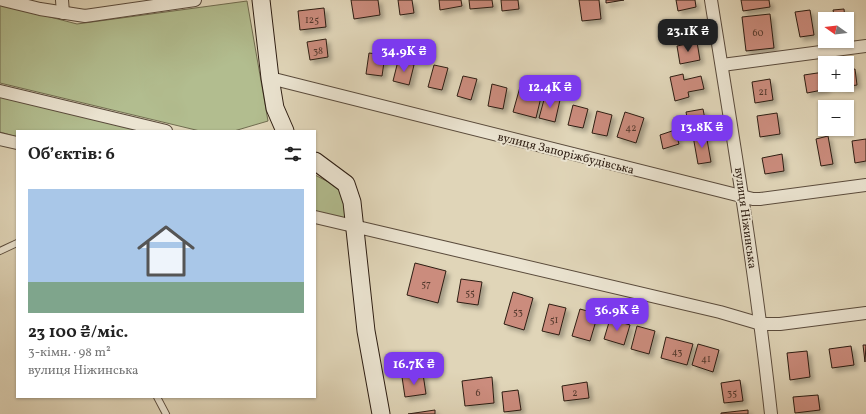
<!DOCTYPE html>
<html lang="uk">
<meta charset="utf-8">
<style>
:root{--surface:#fff;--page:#f6f6f6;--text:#222;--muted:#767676;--accent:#7c3aed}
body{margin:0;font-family:Vollkorn,serif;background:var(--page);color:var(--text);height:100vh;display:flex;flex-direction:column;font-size:15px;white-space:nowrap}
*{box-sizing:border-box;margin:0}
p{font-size:13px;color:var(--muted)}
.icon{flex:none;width:22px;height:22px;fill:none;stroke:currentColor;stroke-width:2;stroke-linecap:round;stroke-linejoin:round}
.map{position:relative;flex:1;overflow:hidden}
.drawer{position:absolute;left:16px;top:130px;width:300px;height:268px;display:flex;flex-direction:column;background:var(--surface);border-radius:0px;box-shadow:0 1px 3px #0004}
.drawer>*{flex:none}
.needle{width:26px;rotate:284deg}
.fabs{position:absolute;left:818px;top:12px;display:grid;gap:8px}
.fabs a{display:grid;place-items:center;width:36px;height:36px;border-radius:0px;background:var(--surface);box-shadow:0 1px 3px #0004;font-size:20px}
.price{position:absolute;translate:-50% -34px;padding:0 9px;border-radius:8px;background:var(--accent);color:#fff;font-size:13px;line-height:26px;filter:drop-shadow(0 1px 2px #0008)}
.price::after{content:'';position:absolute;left:50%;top:24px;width:12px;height:9px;margin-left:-6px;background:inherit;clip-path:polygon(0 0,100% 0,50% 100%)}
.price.on{background:#222;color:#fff}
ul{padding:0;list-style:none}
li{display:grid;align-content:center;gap:8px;height:212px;padding:0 12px}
li span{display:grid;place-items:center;height:124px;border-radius:0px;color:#555}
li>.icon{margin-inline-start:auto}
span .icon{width:72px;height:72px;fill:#fffc;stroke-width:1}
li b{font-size:17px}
h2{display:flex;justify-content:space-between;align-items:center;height:48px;padding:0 12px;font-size:17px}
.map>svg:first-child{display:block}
.green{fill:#b2bd8f;stroke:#706d50}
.building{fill:#cb8c7d;stroke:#2d1d12;filter:url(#shadow)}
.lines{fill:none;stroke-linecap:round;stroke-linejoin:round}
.lane-casing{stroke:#5a4b3c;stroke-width:8}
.street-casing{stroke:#5a4b3c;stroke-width:14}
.secondary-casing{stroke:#2d1d12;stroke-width:19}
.lane{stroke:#ebe4d1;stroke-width:6}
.street{stroke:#ebe4d1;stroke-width:12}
.secondary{stroke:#ebe4d1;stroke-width:17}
.labels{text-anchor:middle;stroke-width:4;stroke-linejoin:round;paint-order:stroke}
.number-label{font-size:10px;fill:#54392d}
.street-label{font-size:12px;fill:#2d1d12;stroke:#ebe4d1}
</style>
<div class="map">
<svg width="866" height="414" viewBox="0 0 866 414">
<defs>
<filter id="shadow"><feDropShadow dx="3.5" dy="3.5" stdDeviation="2" flood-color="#0004"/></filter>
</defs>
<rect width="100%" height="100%" fill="#e0d5b8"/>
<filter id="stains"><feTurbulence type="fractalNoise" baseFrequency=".005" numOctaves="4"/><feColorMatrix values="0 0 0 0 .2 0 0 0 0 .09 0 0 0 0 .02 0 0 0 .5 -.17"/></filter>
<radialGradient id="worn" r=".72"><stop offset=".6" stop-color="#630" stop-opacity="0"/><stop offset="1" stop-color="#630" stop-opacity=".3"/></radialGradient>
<!-- green -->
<g class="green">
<polygon points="247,1 268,121 234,131 200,131 0,83 0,4 77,24"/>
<polygon points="0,96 144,131 17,131 17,137 0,132"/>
<polygon points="315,175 340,188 348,220 315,211"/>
</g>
<!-- building -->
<g class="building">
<polygon points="351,0 378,0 380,15 354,19"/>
<polygon points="398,0 412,0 414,13 400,15"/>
<polygon points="439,0 461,0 462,6 440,10"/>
<polygon points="469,0 492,0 493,7 470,9"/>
<polygon points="501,0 518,0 519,9 502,11"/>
<polygon points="579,0 599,0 601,19 582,21"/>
<polygon points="606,0 624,0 606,3"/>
<polygon points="676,0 695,0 696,7 678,11"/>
<polygon points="741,0 769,0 770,7 743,11"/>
<polygon points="324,8 326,27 300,30 298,11"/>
<polygon points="844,9 845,19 835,19 833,10"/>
<polygon points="810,10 814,35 800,37 795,12"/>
<polygon points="770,14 774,48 746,51 742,17"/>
<polygon points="326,39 328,57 310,60 307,42"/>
<polygon points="697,42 700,60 680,64 677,46"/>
<polygon points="369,53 385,55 382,76 366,74"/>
<polygon points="398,61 414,65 409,85 393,81"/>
<polygon points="434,65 448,68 442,90 428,87"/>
<polygon points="855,69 857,85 843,87 843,85 847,85 847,70"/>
<polygon points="824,72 825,85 826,85 827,89 807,93 804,75"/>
<polygon points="683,74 684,80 701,76 704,89 688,92 689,97 675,101 670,77"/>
<polygon points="463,76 477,79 471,100 457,96"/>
<polygon points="770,79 773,100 755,103 752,82"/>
<polygon points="492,84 507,88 503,109 488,106"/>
<polygon points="520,87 542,93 536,118 513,112"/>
<polygon points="545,96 560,100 555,122 539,118"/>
<polygon points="573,105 588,109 583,128 568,125"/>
<polygon points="703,109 706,125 689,128 686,112"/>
<polygon points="597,111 612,115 607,136 592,133"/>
<polygon points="625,112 644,118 636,143 617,137"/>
<polygon points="777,113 780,134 760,137 757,116"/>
<polygon points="675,130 679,144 663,149 660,135"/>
<polygon points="706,134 711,162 698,164 693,136"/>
<polygon points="828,136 833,164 821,166 816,139"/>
<polygon points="866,139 866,161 855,163 852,141"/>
<polygon points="782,154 784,171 765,174 762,158"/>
<polygon points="415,263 446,271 438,303 407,295"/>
<polygon points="461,279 482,282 478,305 457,302"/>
<polygon points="513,292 533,298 524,330 504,324"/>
<polygon points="549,304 566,308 559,335 542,331"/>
<polygon points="580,309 598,314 590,341 572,336"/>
<polygon points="610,319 630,325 624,345 604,339"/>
<polygon points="637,326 655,331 649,354 631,349"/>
<polygon points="666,337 693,344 687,365 661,358"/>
<polygon points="698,344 719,350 713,372 692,365"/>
<polygon points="863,345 866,345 865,362"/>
<polygon points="851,346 854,365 832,368 829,349"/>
<polygon points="807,351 810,377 790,380 787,353"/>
<polygon points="423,374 426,394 405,397 402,377"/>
<polygon points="492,377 494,403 465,406 462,381"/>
<polygon points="740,380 743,401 724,403 721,383"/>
<polygon points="587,382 589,398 564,401 562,386"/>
<polygon points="518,390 521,410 504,412 502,392"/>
<polygon points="818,395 820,410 795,413 793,397"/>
<polygon points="435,410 435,414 408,414"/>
<polygon points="748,410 748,414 721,414 721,413"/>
</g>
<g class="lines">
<!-- lane casing -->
<g class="lane-casing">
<g id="lane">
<polyline points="0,251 17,243"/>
<polyline points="157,397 166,414"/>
</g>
</g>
<!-- street casing -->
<g class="street-casing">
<g id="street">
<polyline points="3,0 40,9 85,16 195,0"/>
<polyline points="62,0 63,13"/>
<path d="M711 0C733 138 756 275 771 414"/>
<polyline points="722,65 866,46"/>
<polyline points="270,78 753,199 760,199 866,185"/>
<polyline points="0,91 166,131"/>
<polyline points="0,139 17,143"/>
<polyline points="315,217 720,312 761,324 780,324 866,313"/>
</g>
</g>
<!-- secondary casing -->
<g class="secondary-casing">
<g id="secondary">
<polyline points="261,0 270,78 275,108 285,131"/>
<polyline points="315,161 346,184 352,202 366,331 381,414"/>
</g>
</g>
<!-- lane -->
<use href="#lane" class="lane"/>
<!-- street -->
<use href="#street" class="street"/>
<!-- secondary -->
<use href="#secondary" class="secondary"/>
</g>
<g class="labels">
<!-- number labels -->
<g class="number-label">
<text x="312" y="23">125</text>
<text x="758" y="36">60</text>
<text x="318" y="54">38</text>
<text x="763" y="95">21</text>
<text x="631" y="131">42</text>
<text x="426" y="287">57</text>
<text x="470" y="296">55</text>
<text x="518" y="315">53</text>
<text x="554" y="323">51</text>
<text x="677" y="355">43</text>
<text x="706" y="362">41</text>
<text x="478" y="396">6</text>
<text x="575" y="396">2</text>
<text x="732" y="396">35</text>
</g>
<!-- street labels -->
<g class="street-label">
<text transform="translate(566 153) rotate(14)" y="4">вулиця Запоріжбудівська</text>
<text transform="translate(746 218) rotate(82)" y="4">вулиця Ніжинська</text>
</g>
</g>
<rect width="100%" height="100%" filter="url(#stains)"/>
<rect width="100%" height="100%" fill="url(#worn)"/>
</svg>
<div class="fabs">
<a><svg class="needle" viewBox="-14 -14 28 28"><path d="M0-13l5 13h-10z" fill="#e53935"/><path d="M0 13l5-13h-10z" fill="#767676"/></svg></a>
<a>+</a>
<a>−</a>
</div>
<b class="price on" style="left:688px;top:53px">23.1K ₴</b>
<b class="price" style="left:404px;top:73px">34.9K ₴</b>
<b class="price" style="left:550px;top:109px">12.4K ₴</b>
<b class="price" style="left:702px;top:149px">13.8K ₴</b>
<b class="price" style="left:617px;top:332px">36.9K ₴</b>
<b class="price" style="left:414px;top:386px">16.7K ₴</b>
<section class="drawer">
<h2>Об’єктів: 6<svg class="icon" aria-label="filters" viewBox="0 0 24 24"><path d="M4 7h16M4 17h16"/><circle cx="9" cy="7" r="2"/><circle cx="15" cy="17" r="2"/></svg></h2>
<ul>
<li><span style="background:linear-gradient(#a9c7e8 75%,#7fa58c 0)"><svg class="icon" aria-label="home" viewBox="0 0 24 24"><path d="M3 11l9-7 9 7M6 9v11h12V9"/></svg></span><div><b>23 100 ₴/міс.</b><p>3-кімн. · 98 m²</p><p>вулиця Ніжинська</p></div></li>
</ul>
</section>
</div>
